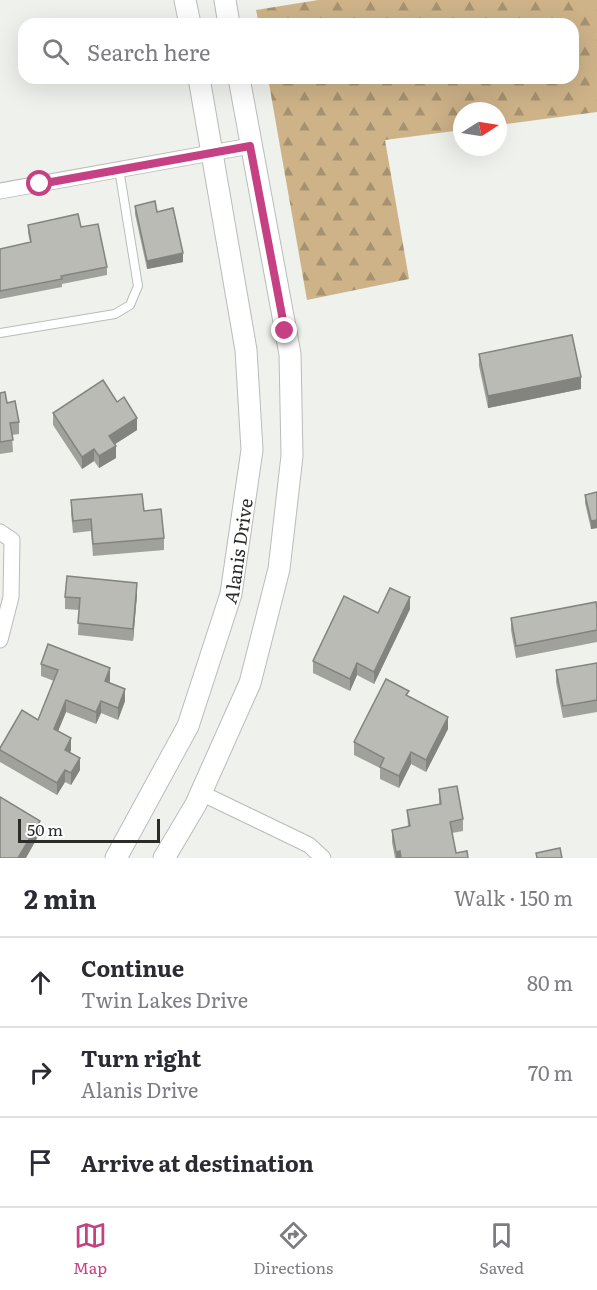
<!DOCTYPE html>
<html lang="en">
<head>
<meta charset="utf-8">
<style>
  :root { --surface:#fff; --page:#f7f7f7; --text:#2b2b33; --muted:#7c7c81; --line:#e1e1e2; --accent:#c64183 }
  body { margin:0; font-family:Literata,serif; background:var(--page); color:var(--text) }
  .compass { position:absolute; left:453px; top:102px; width:54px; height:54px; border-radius:50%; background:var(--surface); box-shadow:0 6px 24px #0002; rotate:78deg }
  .scale { position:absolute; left:18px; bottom:15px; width:142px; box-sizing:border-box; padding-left:6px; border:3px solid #2b2c2a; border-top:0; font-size:16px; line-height:21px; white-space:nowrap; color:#2b2c2a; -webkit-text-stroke:4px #fff; paint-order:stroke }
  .stop { position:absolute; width:18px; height:18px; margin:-14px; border:4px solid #c64183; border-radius:50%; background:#fff }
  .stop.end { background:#c64183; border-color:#fff; box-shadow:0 2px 6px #0008 }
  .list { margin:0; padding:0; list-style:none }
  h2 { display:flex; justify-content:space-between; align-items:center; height:78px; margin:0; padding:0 24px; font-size:26px }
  h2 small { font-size:20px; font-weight:400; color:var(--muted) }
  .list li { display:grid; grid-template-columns:39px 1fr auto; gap:18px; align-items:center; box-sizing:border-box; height:90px; padding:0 24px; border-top:2px solid var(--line) }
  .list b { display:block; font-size:22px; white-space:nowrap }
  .list p { margin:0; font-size:20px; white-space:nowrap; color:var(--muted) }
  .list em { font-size:20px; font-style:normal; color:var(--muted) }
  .icon { flex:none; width:33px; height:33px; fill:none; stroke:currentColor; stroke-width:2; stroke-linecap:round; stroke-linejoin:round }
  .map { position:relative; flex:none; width:597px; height:858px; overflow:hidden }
  .search { position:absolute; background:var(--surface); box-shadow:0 6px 24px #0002; left:18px; right:18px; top:18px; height:66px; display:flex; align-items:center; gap:15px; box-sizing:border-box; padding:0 21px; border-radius:18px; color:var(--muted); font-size:22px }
  .sheet { height:348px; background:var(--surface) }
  nav { display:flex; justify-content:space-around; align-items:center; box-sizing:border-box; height:84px; border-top:2px solid var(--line); background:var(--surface); font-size:16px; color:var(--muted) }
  nav a { display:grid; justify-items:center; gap:3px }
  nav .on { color:var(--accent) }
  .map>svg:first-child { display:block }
</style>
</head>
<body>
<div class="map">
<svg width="597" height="858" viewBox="0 0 597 858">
  <defs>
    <pattern id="forest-firs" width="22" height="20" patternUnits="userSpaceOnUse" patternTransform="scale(1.5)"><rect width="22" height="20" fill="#ceb389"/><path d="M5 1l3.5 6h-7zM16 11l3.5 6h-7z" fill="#a79270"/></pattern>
  </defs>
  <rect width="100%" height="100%" fill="#eef1ec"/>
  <polygon fill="url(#forest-firs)" points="318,0 597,0 597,112 498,125 498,111 462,111 462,130 385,140 409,279 307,300 268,78 573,78 573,24 259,24 256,10"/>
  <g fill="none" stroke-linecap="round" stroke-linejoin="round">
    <defs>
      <polyline id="lane" points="0,333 115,314 130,305 138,286 119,169"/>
      <g id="street">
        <polyline points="0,191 250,146"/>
        <polyline points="0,532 12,540 11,597 0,640"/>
        <polyline points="201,793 309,845 323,858"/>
      </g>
      <g id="secondary">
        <polyline points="185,0 190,24"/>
        <polyline points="225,0 229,24"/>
        <path id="s1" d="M116,858L188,726L231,594L252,450L246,350L199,78"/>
        <polyline points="164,858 196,804 250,683 279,569 292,456 290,354 239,78"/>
      </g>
    </defs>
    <use href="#lane" stroke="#b9bcb8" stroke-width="10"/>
    <use href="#street" stroke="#b9bcb8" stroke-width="17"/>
    <use href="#secondary" stroke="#b9bcb8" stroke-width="23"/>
    <use href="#lane" stroke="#fff" stroke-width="8"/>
    <use href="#street" stroke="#fff" stroke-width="15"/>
    <use href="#secondary" stroke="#fff" stroke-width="21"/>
  </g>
  <g fill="#a1a19c">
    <polygon points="135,206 157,212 183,262 147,269 135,214"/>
    <polygon points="28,225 81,227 107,267 107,275 62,284 62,287 0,299 0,249 30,242 28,233"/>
    <polygon points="479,354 581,389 488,408 479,366"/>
    <polygon points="0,393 19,422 19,434 12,435 13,452 0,454"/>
    <polygon points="117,402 137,430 115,444 116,458 99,468 94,461 82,469 53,425 53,413"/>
    <polygon points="597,492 597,528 591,529 585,503 585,495"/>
    <polygon points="71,500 144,511 164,538 164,550 93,556 91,531 73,533 71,513"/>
    <polygon points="137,595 133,641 78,635 79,610 65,609 65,597"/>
    <polygon points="410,609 374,684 357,675 350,691 313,673 313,661 378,613"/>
    <polygon points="597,609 597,642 516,658 511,630 511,618"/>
    <polygon points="597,663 597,712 563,718 556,682 556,670"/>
    <polygon points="41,664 110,680 109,683 125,701 118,720 101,713 96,724 66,712 58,731 71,750 70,753 80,770 71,785 65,782 57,795 0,762 0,748 38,720 54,681 41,676"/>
    <polygon points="409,697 448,729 426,772 411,764 399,788 380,779 380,768 354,755 354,742"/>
    <polygon points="439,789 463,819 463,831 452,833 456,853 468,858 395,858 392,842 392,830 408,827 407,810 439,804"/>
  </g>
  <g fill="#83837f">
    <polygon points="183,253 183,262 147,269 147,261"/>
    <polygon points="581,377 581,389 488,408 488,396"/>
    <polygon points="137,418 137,430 109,448 109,436"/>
    <polygon points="116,446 116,458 99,468 99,456"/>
    <polygon points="94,449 94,461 82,469 82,457"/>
    <polygon points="597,520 597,528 591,529 591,521"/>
    <polygon points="137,583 137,595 133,641 133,629"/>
    <polygon points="410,597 410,609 374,684 374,672"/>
    <polygon points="357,663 357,675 350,691 350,679"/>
    <polygon points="110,668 110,680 105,693 105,681"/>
    <polygon points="125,689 125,701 118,720 118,708"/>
    <polygon points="66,700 66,712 54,741 54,729"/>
    <polygon points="101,701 101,713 96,724 96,712"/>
    <polygon points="448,717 448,729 426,772 426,760"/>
    <polygon points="71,738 71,750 65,762 65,750"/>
    <polygon points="411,752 411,764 399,788 399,776"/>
    <polygon points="80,758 80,770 71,785 71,773"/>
    <polygon points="65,770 65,782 57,795 57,783"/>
    <polygon points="40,821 40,833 26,858 18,858"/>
    <polygon points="400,851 400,858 396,858 396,852"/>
  </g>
  <g fill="#bbbbb5" stroke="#83837f" stroke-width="1.5">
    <polygon points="155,201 157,212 173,208 183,253 147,261 135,206"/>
    <polygon points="78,214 81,227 98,224 107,267 61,276 62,279 0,291 0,249 31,242 28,225"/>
    <polygon points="572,335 581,377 488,396 479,354"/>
    <polygon points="103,380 117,402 124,397 137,418 109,436 116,446 99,456 94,449 82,457 53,413"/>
    <polygon points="5,392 7,403 15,401 19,422 10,423 13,440 0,442 0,393"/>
    <polygon points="597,492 597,520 591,521 585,495"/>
    <polygon points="142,494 144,511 161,509 164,538 93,544 91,519 73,521 71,500"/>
    <polygon points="67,576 137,583 133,629 78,623 80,598 65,597"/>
    <polygon points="390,588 410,597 374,672 357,663 350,679 313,661 344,596 378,613"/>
    <polygon points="596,602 597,609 597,630 516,646 511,618"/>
    <polygon points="48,644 110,668 105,681 125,689 118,708 101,701 96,712 66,700 54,729 71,738 65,750 80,758 71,773 65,770 57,783 0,750 0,748 22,710 38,720 58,670 41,664"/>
    <polygon points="597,663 597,700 563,706 556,670"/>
    <polygon points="386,679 409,691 406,695 448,717 426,760 411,752 399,776 380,767 384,758 354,742"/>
    <polygon points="457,786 463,819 450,822 456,853 467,851 468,858 401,858 400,851 396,852 392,830 410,826 407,810 441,804 439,789"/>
    <polygon points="0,797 40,821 18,858 0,858"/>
    <polygon points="560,848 562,858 537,858 536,853"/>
  </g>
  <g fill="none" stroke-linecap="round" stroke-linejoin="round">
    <polyline stroke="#c64183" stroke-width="8" points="40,184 250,146 285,331"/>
  </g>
  <g text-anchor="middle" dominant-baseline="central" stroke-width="4.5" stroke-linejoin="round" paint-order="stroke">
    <g font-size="18" fill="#2b2c2a" stroke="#fff">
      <text stroke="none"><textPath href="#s1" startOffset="333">Alanis Drive</textPath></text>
    </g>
  </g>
</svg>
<svg class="compass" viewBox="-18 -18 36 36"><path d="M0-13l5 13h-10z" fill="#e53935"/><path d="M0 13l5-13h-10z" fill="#7c7c81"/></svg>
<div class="scale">50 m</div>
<div class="stop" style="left:40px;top:184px"></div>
<div class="stop end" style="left:285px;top:331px"></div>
<div class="search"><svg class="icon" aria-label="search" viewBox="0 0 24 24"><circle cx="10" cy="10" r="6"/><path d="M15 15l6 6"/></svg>Search here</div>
</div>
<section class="sheet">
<h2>2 min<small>Walk · 150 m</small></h2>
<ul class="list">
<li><svg class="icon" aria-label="ahead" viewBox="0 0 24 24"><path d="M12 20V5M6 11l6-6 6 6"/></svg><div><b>Continue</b><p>Twin Lakes Drive</p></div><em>80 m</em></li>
<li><svg class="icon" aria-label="right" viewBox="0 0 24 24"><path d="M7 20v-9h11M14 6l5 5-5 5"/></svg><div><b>Turn right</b><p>Alanis Drive</p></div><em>70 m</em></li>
<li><svg class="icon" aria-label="arrive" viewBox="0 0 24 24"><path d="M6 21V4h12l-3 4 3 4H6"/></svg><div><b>Arrive at destination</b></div></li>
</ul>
</section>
<nav>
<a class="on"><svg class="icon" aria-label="map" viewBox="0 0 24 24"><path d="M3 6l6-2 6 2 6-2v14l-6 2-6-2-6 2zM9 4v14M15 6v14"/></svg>Map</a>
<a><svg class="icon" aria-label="directions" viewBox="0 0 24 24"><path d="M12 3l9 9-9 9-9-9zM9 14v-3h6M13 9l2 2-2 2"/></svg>Directions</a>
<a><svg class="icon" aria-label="saved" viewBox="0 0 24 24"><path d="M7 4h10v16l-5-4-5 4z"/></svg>Saved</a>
</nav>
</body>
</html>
